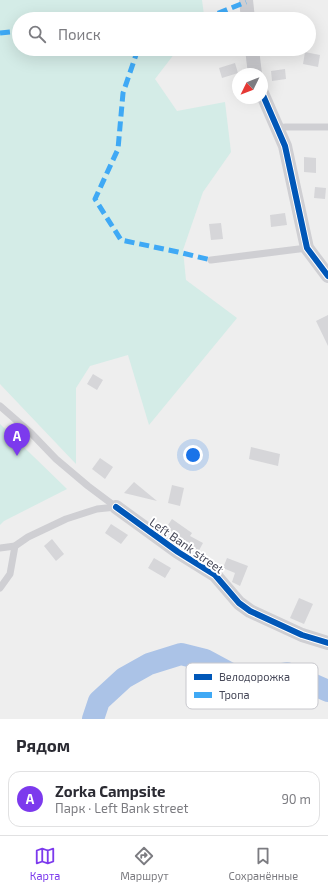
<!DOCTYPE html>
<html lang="ru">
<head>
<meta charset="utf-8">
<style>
  :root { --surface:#fff; --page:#f7f7f7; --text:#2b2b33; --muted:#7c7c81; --line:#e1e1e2; --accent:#7c3aed }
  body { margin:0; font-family:"Exo 2",sans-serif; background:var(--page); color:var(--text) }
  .compass { position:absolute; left:232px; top:68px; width:36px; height:36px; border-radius:50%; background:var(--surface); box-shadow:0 4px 16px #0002; rotate:227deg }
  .you { position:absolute; left:193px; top:455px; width:14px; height:14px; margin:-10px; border:3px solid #fff; border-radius:50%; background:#1a73e8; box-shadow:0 0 0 6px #1a73e833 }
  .badge { display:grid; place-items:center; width:26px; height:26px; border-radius:50%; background:var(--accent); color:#fff; font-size:13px; font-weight:700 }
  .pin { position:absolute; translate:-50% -33px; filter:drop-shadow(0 1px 2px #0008) }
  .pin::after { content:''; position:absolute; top:21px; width:14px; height:12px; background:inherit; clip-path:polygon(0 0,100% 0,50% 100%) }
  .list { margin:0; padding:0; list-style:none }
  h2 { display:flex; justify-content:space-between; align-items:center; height:52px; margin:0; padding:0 16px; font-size:17px }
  h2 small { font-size:13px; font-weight:400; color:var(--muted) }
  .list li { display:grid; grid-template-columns:26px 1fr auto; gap:12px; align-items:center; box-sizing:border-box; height:56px; margin:0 8px 8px; padding:0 8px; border:1px solid var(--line); border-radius:12px }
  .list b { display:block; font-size:15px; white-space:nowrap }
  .list p { margin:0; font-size:13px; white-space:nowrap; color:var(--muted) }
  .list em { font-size:13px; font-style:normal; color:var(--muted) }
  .icon { flex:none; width:22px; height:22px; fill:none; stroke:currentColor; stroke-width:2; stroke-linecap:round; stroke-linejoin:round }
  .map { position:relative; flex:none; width:328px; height:719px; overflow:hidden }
  .search { position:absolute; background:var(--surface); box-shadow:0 4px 16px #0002; left:12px; right:12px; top:12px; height:44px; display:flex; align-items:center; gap:10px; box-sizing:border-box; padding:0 14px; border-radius:22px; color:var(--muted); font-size:15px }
  .sheet { height:116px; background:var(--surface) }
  nav { display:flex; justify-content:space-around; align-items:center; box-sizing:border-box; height:56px; border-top:1px solid var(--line); background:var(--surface); font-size:11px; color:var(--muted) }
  nav a { display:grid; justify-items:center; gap:2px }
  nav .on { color:var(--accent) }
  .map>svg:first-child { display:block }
</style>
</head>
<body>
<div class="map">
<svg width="328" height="719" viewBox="0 0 328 719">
  <rect width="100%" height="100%" fill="#eee"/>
  <g fill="#d4ece7">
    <polygon points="0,0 202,0 204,15 200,19 19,19 19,49 178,49 155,79 177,111 225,102 231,152 203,192 183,250 186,280 237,318 149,425 128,355 90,366 76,388 76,464 0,384"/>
    <polygon points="0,424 67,489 4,521 0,525"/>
  </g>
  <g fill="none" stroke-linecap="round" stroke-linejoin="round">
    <polyline stroke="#abc3e7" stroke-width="22" points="93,719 99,701 124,678 149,664 181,654 205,660 244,681 287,673 328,691"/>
  </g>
  <g fill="#d6d6d9">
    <polygon points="305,52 320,55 318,67 303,64"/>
    <polygon points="235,63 238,73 222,78 219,68"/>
    <polygon points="285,69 286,79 272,81 271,71"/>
    <polygon points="304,157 316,158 316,173 304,172"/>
    <polygon points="315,187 326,188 325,199 314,198"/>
    <polygon points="285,213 287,225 271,227 270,215"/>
    <polygon points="221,223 223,239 211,240 209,224"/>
    <polygon points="328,315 328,346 316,321"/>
    <polygon points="93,374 103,380 97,390 87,384"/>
    <polygon points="251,447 280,454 278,466 249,459"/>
    <polygon points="100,458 113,467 105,479 92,469"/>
    <polygon points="134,482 157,501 124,493"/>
    <polygon points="172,485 184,488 180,506 168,503"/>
    <polygon points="172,519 192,533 190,536 203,543 197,554 164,531"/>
    <polygon points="111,524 128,535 121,544 105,533"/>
    <polygon points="52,539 64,554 56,561 44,546"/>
    <polygon points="154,558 171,568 165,578 148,568"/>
    <polygon points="227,558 248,566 240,586 232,582 235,573 223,568"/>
    <polygon points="299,598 313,604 304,624 290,618"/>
  </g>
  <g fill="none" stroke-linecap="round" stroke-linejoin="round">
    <g stroke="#cfcfd3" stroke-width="7">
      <polyline points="277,128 286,127 328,127"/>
      <polyline points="211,260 307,248"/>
      <polyline points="0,406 31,433 56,459 88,486 116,507"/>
      <polyline points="0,548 15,546 28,537 66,519 97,509 116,507"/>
      <polyline points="0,588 10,574 15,546"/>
    </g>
    <g stroke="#cfcfd3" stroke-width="14">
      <polyline points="246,0 248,19"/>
      <polyline points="252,49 255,74"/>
      <polyline points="262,93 285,146 307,248 328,276"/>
      <polyline points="116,507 178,552 215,575 239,603 250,611 302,635 328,643"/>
    </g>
    <g stroke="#3fa9f5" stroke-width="5" stroke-dasharray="10 5" stroke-linecap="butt">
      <polyline points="204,19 246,2"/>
      <polyline points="0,33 19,31"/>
      <polyline points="138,49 123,93 118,149 95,199 121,240 178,252 211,260"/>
    </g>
    <defs>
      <g id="cycleway">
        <polyline points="262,93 285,146 307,248 328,276"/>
        <polyline points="116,507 178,552 215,575 239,603 250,611 302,635 328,643"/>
      </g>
    </defs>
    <use href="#cycleway" stroke="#fff" stroke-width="8"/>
    <use href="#cycleway" stroke="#0057b8" stroke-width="6"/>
  </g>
  <g text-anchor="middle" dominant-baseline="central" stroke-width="4" stroke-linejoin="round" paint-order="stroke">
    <g font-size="12" fill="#474959" stroke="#fff">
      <text transform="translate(187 545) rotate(35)">Left Bank street</text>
    </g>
  </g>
  <rect x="186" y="663" width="132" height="46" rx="6" fill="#fff" stroke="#c8c8cd" stroke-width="1"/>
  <rect x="194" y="674" width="18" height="6" fill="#0057b8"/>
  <rect x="194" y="692" width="18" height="6" fill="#3fa9f5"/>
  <g font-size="11" fill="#474959">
    <text x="219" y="681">Велодорожка</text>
    <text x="219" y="699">Тропа</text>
  </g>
</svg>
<svg class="compass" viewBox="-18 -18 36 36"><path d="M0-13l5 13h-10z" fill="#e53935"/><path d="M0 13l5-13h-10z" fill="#7c7c81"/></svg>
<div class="you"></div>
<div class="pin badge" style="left:17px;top:456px">A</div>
<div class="search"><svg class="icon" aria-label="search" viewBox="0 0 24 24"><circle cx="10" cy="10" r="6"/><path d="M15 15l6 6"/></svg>Поиск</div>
</div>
<section class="sheet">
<h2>Рядом<small></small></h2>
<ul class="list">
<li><span class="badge">A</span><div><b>Zorka Campsite</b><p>Парк · Left Bank street</p></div><em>90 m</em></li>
</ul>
</section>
<nav>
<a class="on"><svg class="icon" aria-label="map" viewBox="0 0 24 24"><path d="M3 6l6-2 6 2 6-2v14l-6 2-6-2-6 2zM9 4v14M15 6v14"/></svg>Карта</a>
<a><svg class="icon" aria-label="directions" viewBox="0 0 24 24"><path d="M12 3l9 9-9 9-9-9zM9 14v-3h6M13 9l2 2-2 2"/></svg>Маршрут</a>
<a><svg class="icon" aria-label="saved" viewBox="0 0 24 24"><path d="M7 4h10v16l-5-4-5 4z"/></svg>Сохранённые</a>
</nav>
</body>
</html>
